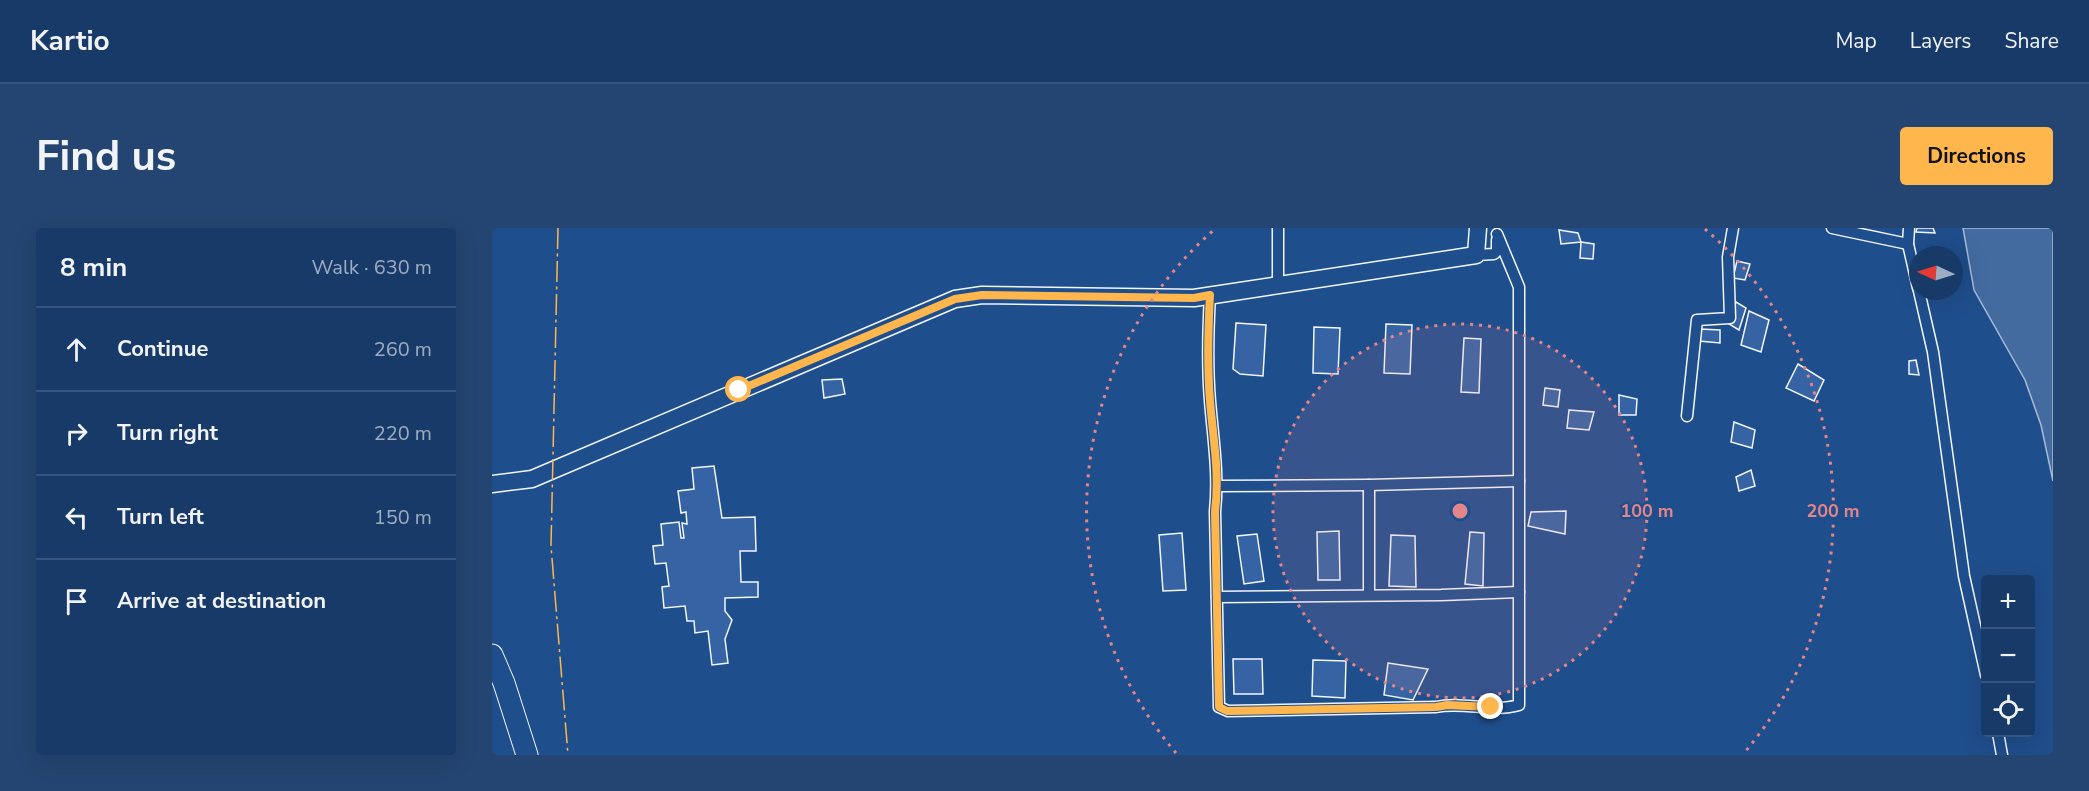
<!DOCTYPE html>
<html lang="en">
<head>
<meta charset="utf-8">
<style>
  :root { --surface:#173a69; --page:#244571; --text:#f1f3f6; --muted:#9eadc0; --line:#36547d; --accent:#ffb74d }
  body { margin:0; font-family:"Nunito Sans",sans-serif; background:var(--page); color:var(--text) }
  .controls { position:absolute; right:18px; bottom:18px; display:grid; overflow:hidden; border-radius:6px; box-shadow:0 6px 24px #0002 }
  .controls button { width:54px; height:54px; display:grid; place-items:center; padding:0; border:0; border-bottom:2px solid var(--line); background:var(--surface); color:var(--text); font:30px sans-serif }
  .compass { position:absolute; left:1417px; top:18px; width:54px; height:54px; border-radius:50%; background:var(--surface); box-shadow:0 6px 24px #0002; rotate:274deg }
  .stop { position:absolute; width:18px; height:18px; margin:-14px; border:4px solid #ffb74d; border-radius:50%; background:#fff }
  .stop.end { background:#ffb74d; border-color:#fff; box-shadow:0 2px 6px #0008 }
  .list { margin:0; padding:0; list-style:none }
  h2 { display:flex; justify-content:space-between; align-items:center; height:78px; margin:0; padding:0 24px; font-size:26px }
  h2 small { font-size:20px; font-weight:400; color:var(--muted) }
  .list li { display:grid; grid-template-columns:39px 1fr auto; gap:18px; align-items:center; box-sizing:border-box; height:84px; padding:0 24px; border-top:2px solid var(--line) }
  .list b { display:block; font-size:22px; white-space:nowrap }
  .list em { font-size:20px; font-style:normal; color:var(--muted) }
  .icon { flex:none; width:33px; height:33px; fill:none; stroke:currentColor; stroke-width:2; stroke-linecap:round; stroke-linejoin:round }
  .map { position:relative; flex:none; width:1561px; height:527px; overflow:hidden; border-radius:6px }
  header { display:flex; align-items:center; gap:36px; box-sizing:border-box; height:84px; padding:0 30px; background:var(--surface); border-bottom:2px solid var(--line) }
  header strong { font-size:28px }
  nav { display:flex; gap:33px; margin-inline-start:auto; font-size:21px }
  .intro { display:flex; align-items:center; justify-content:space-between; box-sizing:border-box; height:144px; padding:0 36px }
  h1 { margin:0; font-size:42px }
  .button { padding:15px 27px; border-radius:6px; background:var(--accent); color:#111; font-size:21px; font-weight:700 }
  main { display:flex; gap:36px; padding:0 36px }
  aside { flex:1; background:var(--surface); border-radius:6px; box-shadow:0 6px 24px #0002 }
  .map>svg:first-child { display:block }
</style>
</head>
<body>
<header>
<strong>Kartio</strong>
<nav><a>Map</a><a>Layers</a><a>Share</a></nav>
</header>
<div class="intro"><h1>Find us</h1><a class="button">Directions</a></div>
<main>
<aside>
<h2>8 min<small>Walk · 630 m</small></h2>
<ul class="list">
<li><svg class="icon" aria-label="ahead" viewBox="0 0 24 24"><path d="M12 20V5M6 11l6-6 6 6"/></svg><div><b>Continue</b></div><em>260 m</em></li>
<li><svg class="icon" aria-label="right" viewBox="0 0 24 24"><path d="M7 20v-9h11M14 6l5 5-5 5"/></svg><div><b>Turn right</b></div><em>220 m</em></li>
<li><svg class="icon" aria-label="left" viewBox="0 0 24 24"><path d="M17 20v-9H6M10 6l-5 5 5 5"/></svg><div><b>Turn left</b></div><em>150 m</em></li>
<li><svg class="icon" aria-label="arrive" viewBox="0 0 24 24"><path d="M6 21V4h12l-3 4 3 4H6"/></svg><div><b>Arrive at destination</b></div></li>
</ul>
</aside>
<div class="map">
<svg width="1561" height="527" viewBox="0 0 1561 527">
  <rect width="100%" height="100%" fill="#1f4e8c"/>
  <polygon fill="#446ba0" stroke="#a8bbd7" stroke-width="1.5" points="1471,0 1561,0 1561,253 1549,197 1533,152 1482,62"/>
  <g fill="#3563a3" stroke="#f2f6ff" stroke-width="1.5">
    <polygon points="1425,0 1441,0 1443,5 1424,4"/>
    <polygon points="1067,2 1086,5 1089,14 1069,16"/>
    <polygon points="1089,14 1102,16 1101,31 1088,30"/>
    <polygon points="1245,33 1258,36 1253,52 1241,50"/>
    <polygon points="1244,74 1254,80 1247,102 1237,96"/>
    <polygon points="1257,83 1277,92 1269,124 1249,117"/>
    <polygon points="744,95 774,97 771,148 748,146 741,141"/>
    <polygon points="894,96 920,97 918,146 892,145"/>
    <polygon points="822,99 848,100 846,146 821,145"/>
    <polygon points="1208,101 1228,102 1228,115 1207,113"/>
    <polygon points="972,110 989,111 987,165 969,164"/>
    <polygon points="1424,132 1427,147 1417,146 1417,133"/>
    <polygon points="1306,136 1332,152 1322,173 1294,160"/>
    <polygon points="350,151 353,166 332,170 330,152"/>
    <polygon points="1053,160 1068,162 1066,179 1051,177"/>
    <polygon points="1127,167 1145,171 1144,187 1127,187"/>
    <polygon points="1077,182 1102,184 1097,202 1075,200"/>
    <polygon points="1242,194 1263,202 1260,220 1239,214"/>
    <polygon points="222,238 230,290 263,289 264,323 248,323 249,354 266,354 266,369 233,370 233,383 240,392 233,411 236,435 220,437 216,403 203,405 202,393 195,393 193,378 172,380 170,359 177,358 174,335 163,336 161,318 171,317 169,296 187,294 189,310 192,310 190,295 195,296 194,284 189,285 186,263 202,261 200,240"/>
    <polygon points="1259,242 1263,258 1247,263 1244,249"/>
    <polygon points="1074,283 1073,306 1036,298 1039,284"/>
    <polygon points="847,303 848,352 826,352 825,304"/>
    <polygon points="978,304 992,305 991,358 973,356"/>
    <polygon points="690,305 694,362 671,363 667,307"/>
    <polygon points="765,306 772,353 752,356 745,308"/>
    <polygon points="899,307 923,308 924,359 897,358"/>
    <polygon points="741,431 770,431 771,466 742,466"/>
    <polygon points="821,432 854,433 853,470 820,468"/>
    <polygon points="896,435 936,441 921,472 892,467"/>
  </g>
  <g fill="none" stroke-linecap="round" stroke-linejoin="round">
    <defs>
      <g id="street">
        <polyline points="1340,0 1416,16"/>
        <polyline points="1417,0 1416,16 1426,60"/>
        <polyline points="984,27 1002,26 1005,23 1005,12"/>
        <polyline points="786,57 786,0"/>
        <polyline points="1427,63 1441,124 1472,348 1494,447"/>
        <path d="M718,67C716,103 715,137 718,173C721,210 727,246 723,283L727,479L736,483L944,479C971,473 1000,485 1027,477V59L1005,6"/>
        <polyline points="1195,188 1205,92 1238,90 1236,29 1241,0"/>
        <polyline points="877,257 877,367"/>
        <polyline points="726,258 877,257 1027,253"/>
        <polyline points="725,369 949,367 1027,364"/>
        <polyline points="1506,505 1510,527"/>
      </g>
      <polyline id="secondary" points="0,256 40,251 463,71 490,67 702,70 984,27 986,0"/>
      <polyline id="highway" points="0,427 12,455 35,527"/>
    </defs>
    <use href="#street" stroke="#f2f6ff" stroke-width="13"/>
    <use href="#secondary" stroke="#f2f6ff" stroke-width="19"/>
    <use href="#highway" stroke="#f2f6ff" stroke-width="23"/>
    <use href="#street" stroke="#1f4e8c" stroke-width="10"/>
    <use href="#secondary" stroke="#1f4e8c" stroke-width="16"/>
    <use href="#highway" stroke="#1f4e8c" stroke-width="21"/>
    <polyline stroke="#ffb74d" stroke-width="1.5" stroke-dasharray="21 4.5 3 4.5" stroke-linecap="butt" points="66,0 59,318 76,527"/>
  </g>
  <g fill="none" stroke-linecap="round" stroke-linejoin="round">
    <path stroke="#ffb74d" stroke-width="8" d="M247,162L463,71L490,67L702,70L718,67C716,103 715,137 718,173C721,210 728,246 723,283L727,479L735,483L944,479L955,477L999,479"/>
  </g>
  <circle cx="968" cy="283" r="187" fill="#e38589" fill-opacity=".12"/>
  <g fill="none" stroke="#e38589" stroke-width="3" stroke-dasharray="3 6">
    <circle cx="968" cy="283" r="187"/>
    <path d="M684 525A373 373 0 0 1 723 1M1213 1A373 373 0 0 1 1252 525"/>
  </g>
  <circle cx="968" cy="283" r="9" fill="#e38589" stroke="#1f4e8c" stroke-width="3"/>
  <g font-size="18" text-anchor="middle" font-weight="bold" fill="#e38589" stroke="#1f4e8c" stroke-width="4.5" stroke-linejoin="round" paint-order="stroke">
    <text x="1155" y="289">100 m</text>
    <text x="1341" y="289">200 m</text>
  </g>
</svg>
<div class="controls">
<button>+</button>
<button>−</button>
<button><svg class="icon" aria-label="locate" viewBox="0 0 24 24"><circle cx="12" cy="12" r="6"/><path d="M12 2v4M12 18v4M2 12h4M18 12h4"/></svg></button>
</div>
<svg class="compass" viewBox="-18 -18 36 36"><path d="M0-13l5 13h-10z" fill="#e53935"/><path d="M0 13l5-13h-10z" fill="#9eadc0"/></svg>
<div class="stop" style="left:247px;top:162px"></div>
<div class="stop end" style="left:999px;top:479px"></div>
</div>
</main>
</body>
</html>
